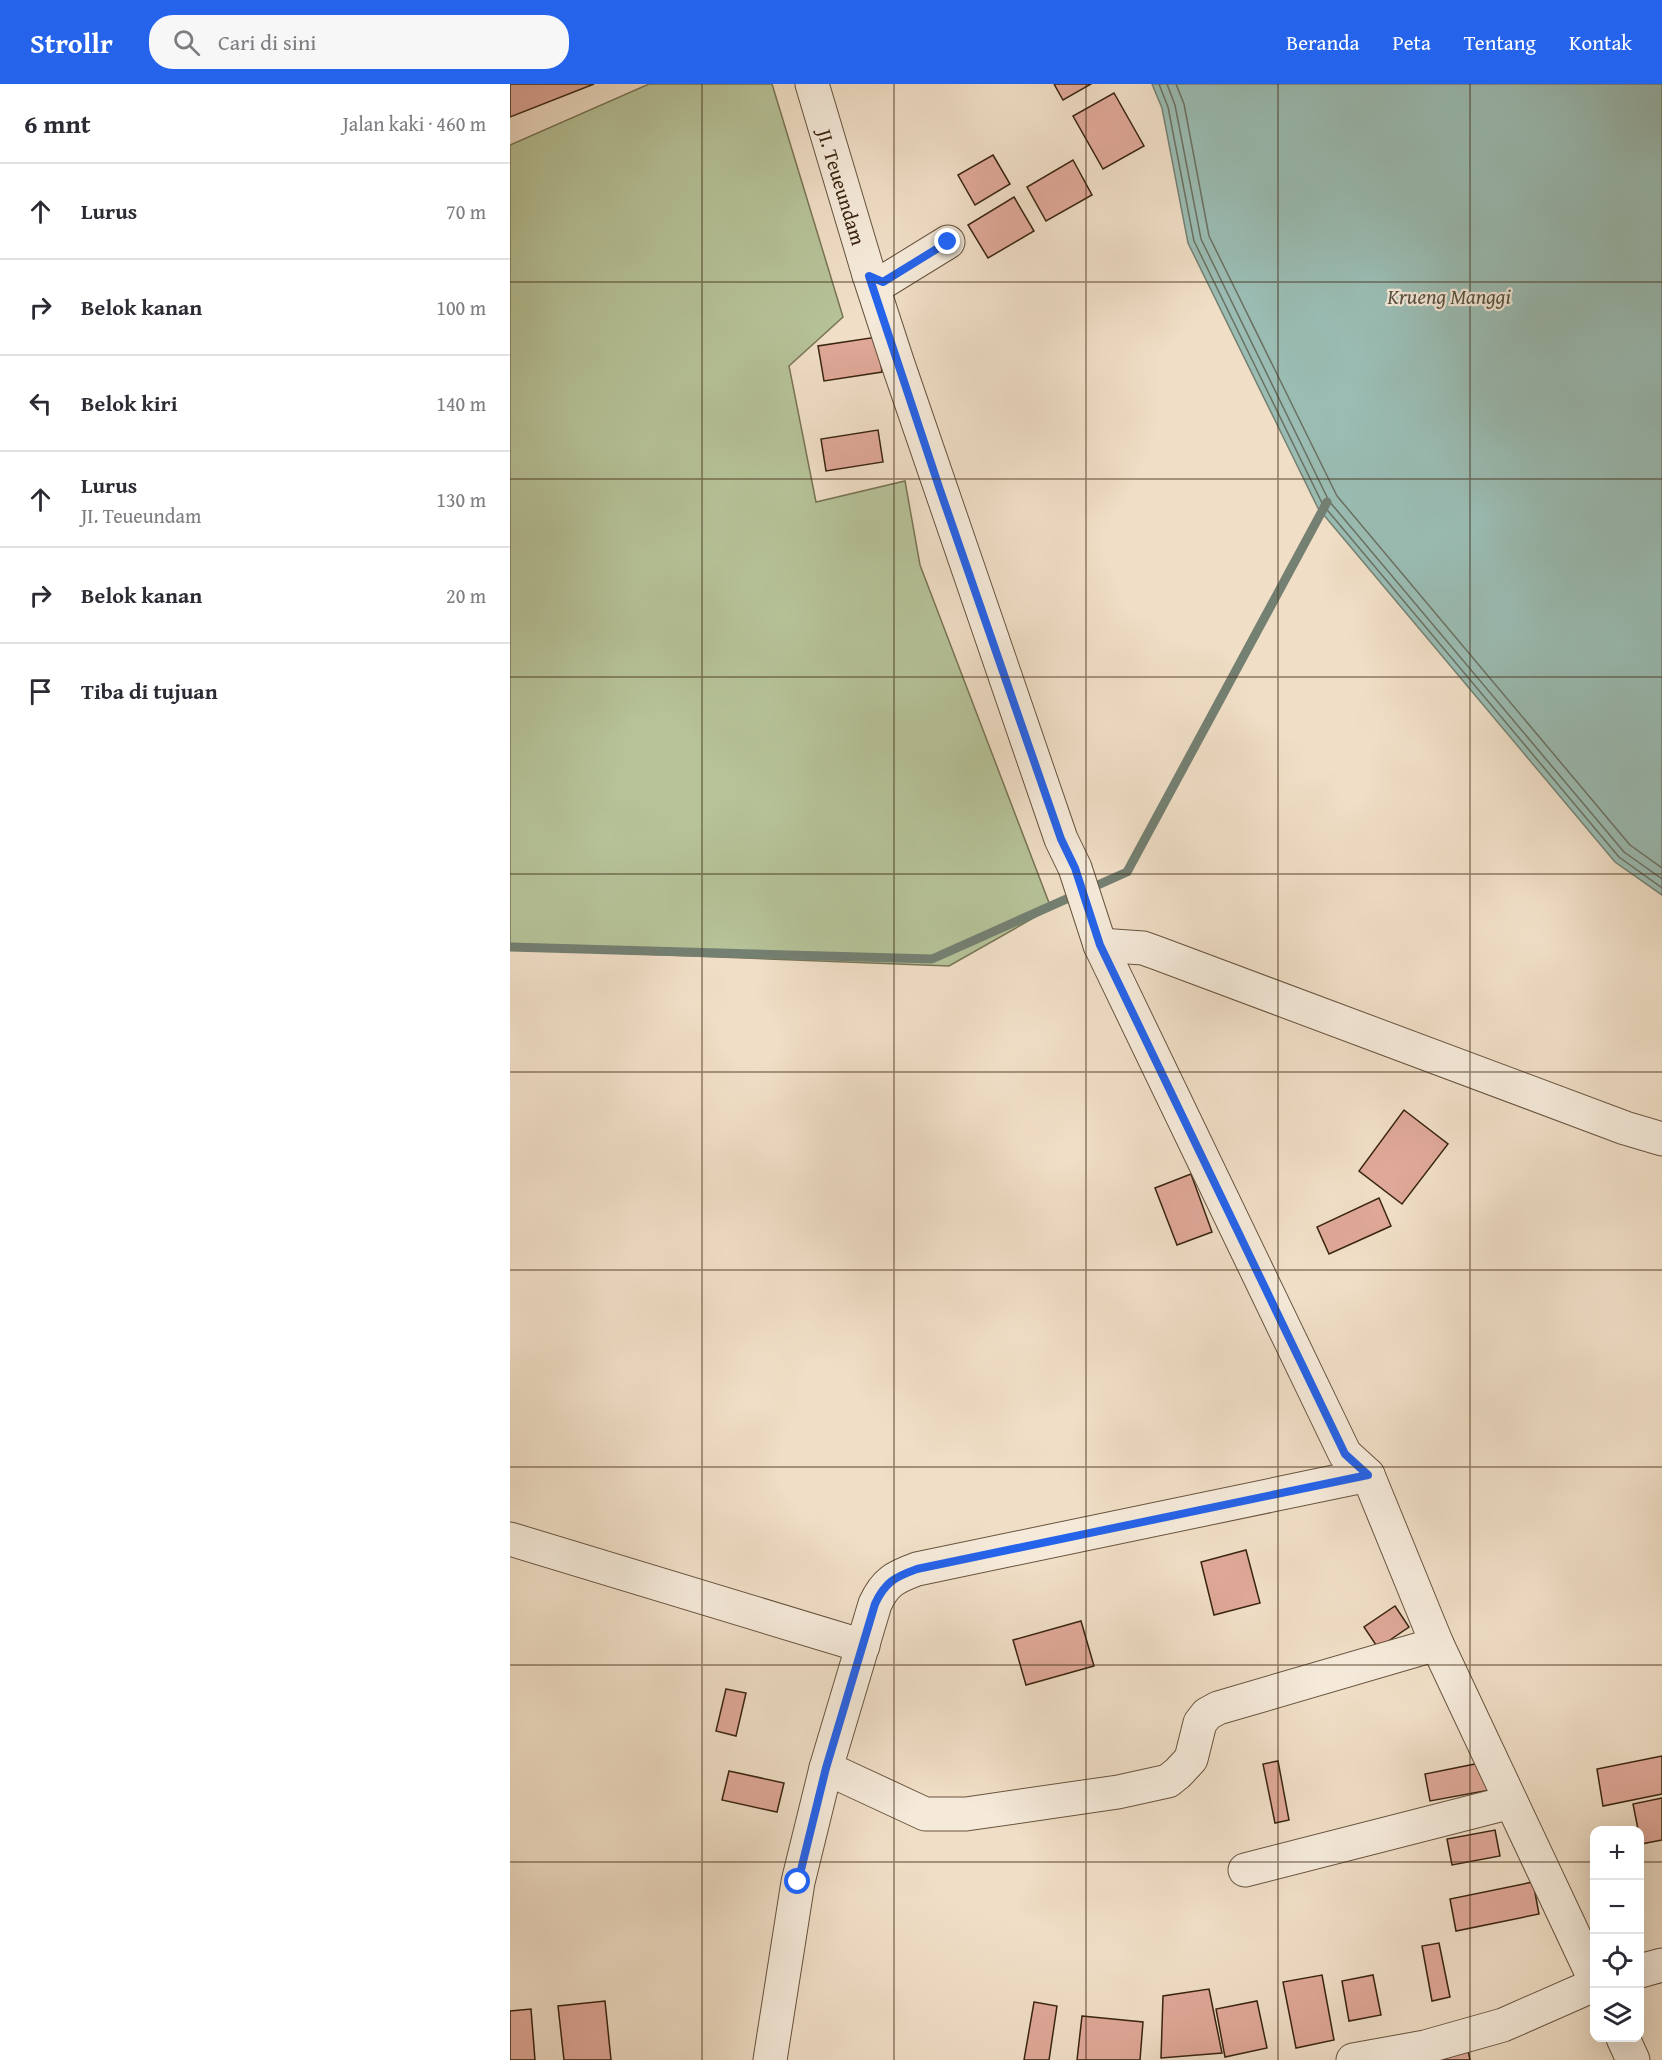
<!DOCTYPE html>
<html lang="id">
<head>
<meta charset="utf-8">
<style>
  :root { --surface:#fff; --page:#f7f7f7; --text:#2b2b33; --muted:#7c7c81; --line:#e1e1e2; --accent:#2563eb }
  body { margin:0; font-family:"Gentium Book Plus",serif; background:var(--page); color:var(--text) }
  .controls { position:absolute; right:18px; bottom:18px; display:grid; overflow:hidden; border-radius:12px; box-shadow:0 6px 24px #0002 }
  .controls button { width:54px; height:54px; display:grid; place-items:center; padding:0; border:0; border-bottom:2px solid var(--line); background:var(--surface); color:var(--text); font:30px sans-serif }
  .stop { position:absolute; width:18px; height:18px; margin:-14px; border:4px solid #2563eb; border-radius:50%; background:#fff }
  .stop.end { background:#2563eb; border-color:#fff; box-shadow:0 2px 6px #0008 }
  .list { margin:0; padding:0; list-style:none }
  h2 { display:flex; justify-content:space-between; align-items:center; height:78px; margin:0; padding:0 24px; font-size:26px }
  h2 small { font-size:20px; font-weight:400; color:var(--muted) }
  .list li { display:grid; grid-template-columns:39px 1fr auto; gap:18px; align-items:center; box-sizing:border-box; height:96px; padding:0 24px; border-top:2px solid var(--line) }
  .list b { display:block; font-size:22px; white-space:nowrap }
  .list p { margin:0; font-size:20px; white-space:nowrap; color:var(--muted) }
  .list em { font-size:20px; font-style:normal; color:var(--muted) }
  .icon { flex:none; width:33px; height:33px; fill:none; stroke:currentColor; stroke-width:2; stroke-linecap:round; stroke-linejoin:round }
  .map { position:relative; flex:none; width:1152px; height:1976px; overflow:hidden }
  header { display:flex; align-items:center; gap:36px; box-sizing:border-box; height:84px; padding:0 30px; background:var(--accent); color:#fff }
  header strong { font-size:28px }
  nav { display:flex; gap:33px; margin-inline-start:auto; font-size:21px }
  .search { width:420px; height:54px; background:var(--page); display:flex; align-items:center; gap:15px; box-sizing:border-box; padding:0 21px; border-radius:24px; color:var(--muted); font-size:22px }
  main { display:flex }
  aside { flex:1; background:var(--surface) }
  .map>svg:first-child { display:block }
</style>
</head>
<body>
<header>
<strong>Strollr</strong>
<div class="search"><svg class="icon" aria-label="search" viewBox="0 0 24 24"><circle cx="10" cy="10" r="6"/><path d="M15 15l6 6"/></svg>Cari di sini</div>
<nav><a>Beranda</a><a>Peta</a><a>Tentang</a><a>Kontak</a></nav>
</header>
<main>
<aside>
<h2>6 mnt<small>Jalan kaki · 460 m</small></h2>
<ul class="list">
<li><svg class="icon" aria-label="ahead" viewBox="0 0 24 24"><path d="M12 20V5M6 11l6-6 6 6"/></svg><div><b>Lurus</b></div><em>70 m</em></li>
<li><svg class="icon" aria-label="right" viewBox="0 0 24 24"><path d="M7 20v-9h11M14 6l5 5-5 5"/></svg><div><b>Belok kanan</b></div><em>100 m</em></li>
<li><svg class="icon" aria-label="left" viewBox="0 0 24 24"><path d="M17 20v-9H6M10 6l-5 5 5 5"/></svg><div><b>Belok kiri</b></div><em>140 m</em></li>
<li><svg class="icon" aria-label="ahead" viewBox="0 0 24 24"><path d="M12 20V5M6 11l6-6 6 6"/></svg><div><b>Lurus</b><p>JI. Teueundam</p></div><em>130 m</em></li>
<li><svg class="icon" aria-label="right" viewBox="0 0 24 24"><path d="M7 20v-9h11M14 6l5 5-5 5"/></svg><div><b>Belok kanan</b></div><em>20 m</em></li>
<li><svg class="icon" aria-label="arrive" viewBox="0 0 24 24"><path d="M6 21V4h12l-3 4 3 4H6"/></svg><div><b>Tiba di tujuan</b></div></li>
</ul>
</aside>
<div class="map">
<svg width="1152" height="1976" viewBox="0 0 1152 1976">
  <rect width="100%" height="100%" fill="#f0dec6"/>
  <filter id="stains"><feTurbulence type="fractalNoise" baseFrequency=".00333" numOctaves="4"/><feColorMatrix values="0 0 0 0 .2 0 0 0 0 .09 0 0 0 0 .02 0 0 0 .5 -.17"/></filter>
  <radialGradient id="worn" r=".72"><stop offset=".6" stop-color="#630" stop-opacity="0"/><stop offset="1" stop-color="#630" stop-opacity=".3"/></radialGradient>
  <polygon fill="#b6c298" stroke="#787454" stroke-width="1.5" points="139,0 262,0 333,233 279,282 306,418 395,397 410,481 541,824 439,882 0,865 0,61"/>
  <polygon fill="#9abcb3" stroke="#748072" stroke-width="1.5" points="642,0 1152,0 1152,811 1105,778 808,424 678,159 652,24"/>
  <g fill="none" stroke-linecap="round" stroke-linejoin="round">
    <g stroke="#6a7062" stroke-width="1.5">
      <polyline points="649,0 658,23 684,157 813,421 1109,773 1152,804"/>
      <polyline points="657,0 665,21 691,155 819,417 1114,768 1152,795"/>
      <polyline points="666,0 674,20 699,152 827,412 1120,761 1152,784"/>
    </g>
    <polyline stroke="#748072" stroke-width="9" points="0,863 422,875 617,788 817,418"/>
  </g>
  <g fill="#dfa898" stroke="#3a2511" stroke-width="1.5">
    <polygon points="0,0 84,0 0,33"/>
    <polygon points="544,0 581,0 553,16"/>
    <polygon points="604,9 634,62 593,85 563,32"/>
    <polygon points="483,71 500,100 465,121 448,91"/>
    <polygon points="563,76 582,111 536,137 517,103"/>
    <polygon points="504,113 524,147 478,174 458,141"/>
    <polygon points="367,253 372,288 314,297 308,262"/>
    <polygon points="368,346 373,378 316,387 311,355"/>
    <polygon points="894,1026 938,1060 892,1120 849,1087"/>
    <polygon points="681,1090 702,1148 667,1161 645,1104"/>
    <polygon points="869,1114 881,1142 819,1170 807,1143"/>
    <polygon points="736,1466 750,1519 704,1531 691,1478"/>
    <polygon points="885,1522 899,1543 868,1564 854,1543"/>
    <polygon points="571,1537 584,1582 516,1601 503,1556"/>
    <polygon points="216,1605 236,1609 226,1652 206,1647"/>
    <polygon points="1152,1672 1152,1710 1093,1722 1087,1685"/>
    <polygon points="768,1677 779,1736 765,1739 753,1680"/>
    <polygon points="975,1678 980,1706 920,1717 915,1690"/>
    <polygon points="219,1687 274,1699 267,1728 212,1716"/>
    <polygon points="1152,1714 1152,1756 1131,1760 1123,1720"/>
    <polygon points="985,1746 990,1772 942,1781 937,1755"/>
    <polygon points="1023,1798 1029,1830 946,1847 940,1815"/>
    <polygon points="929,1859 940,1913 922,1917 912,1862"/>
    <polygon points="812,1891 824,1956 786,1964 773,1898"/>
    <polygon points="863,1891 871,1931 839,1937 832,1897"/>
    <polygon points="699,1905 712,1969 651,1974 653,1912"/>
    <polygon points="95,1917 101,1976 54,1976 48,1922"/>
    <polygon points="747,1917 757,1964 715,1973 706,1925"/>
    <polygon points="524,1918 547,1922 539,1976 514,1976"/>
    <polygon points="21,1925 25,1976 0,1976 0,1927"/>
    <polygon points="572,1932 633,1938 630,1976 567,1976"/>
    <polygon points="958,1966 960,1976 932,1976 931,1971"/>
  </g>
  <g fill="none" stroke-linecap="round" stroke-linejoin="round">
    <defs>
      <g id="minor">
        <polyline points="302,0 359,191 387,277 551,755 565,784 590,861 835,1370 858,1391 927,1560 1084,1894"/>
        <polyline points="359,191 373,198 438,158"/>
        <polyline points="590,861 633,864 647,869 1115,1044 1152,1055"/>
        <polyline points="0,1455 353,1562"/>
        <polyline points="316,1684 415,1730 456,1730 608,1708 658,1697 668,1689 681,1675 690,1639 697,1630 708,1624 927,1560"/>
        <polyline points="735,1786 1001,1718"/>
        <polyline points="1130,1887 1152,1881"/>
        <polyline points="1113,1954 1123,1976"/>
        <path d="M260,1976L288,1798L316,1684L365,1520C375,1498 385,1493 407,1485L858,1391"/>
        <polyline points="843,1976 915,1963 993,1941 1084,1901"/>
      </g>
    </defs>
    <use href="#minor" stroke="#68533e" stroke-width="35"/>
    <use href="#minor" stroke="#f5eada" stroke-width="33"/>
  </g>
  <g fill="none" stroke-linecap="round" stroke-linejoin="round">
    <path stroke="#2563eb" stroke-width="8" d="M288,1798L316,1684L365,1520C375,1498 385,1493 407,1485L858,1391L835,1370L590,861L565,784L551,755L430,406L359,192L373,198L438,158"/>
  </g>
  <path fill="none" stroke="#3a2511" stroke-width="1.5" stroke-opacity="0.55" d="M192,0V1976M384,0V1976M576,0V1976M768,0V1976M960,0V1976M0,198H1152M0,395H1152M0,593H1152M0,790H1152M0,988H1152M0,1186H1152M0,1383H1152M0,1581H1152M0,1778H1084M1130,1778H1152"/>
  <g text-anchor="middle" dominant-baseline="central" stroke-width="4.5" stroke-linejoin="round" paint-order="stroke">
    <g font-size="20" fill="#3a2511" stroke="#f5eada">
      <text transform="translate(332 103) rotate(73)">JI. Teueundam</text>
    </g>
    <g font-size="21" font-style="italic" fill="#575242" stroke="#f5eada">
      <text x="939" y="212">Krueng Manggi</text>
    </g>
  </g>
  <rect width="100%" height="100%" filter="url(#stains)"/>
  <rect width="100%" height="100%" fill="url(#worn)"/>
</svg>
<div class="controls">
<button>+</button>
<button>−</button>
<button><svg class="icon" aria-label="locate" viewBox="0 0 24 24"><circle cx="12" cy="12" r="6"/><path d="M12 2v4M12 18v4M2 12h4M18 12h4"/></svg></button>
<button><svg class="icon" aria-label="layers" viewBox="0 0 24 24"><path d="M12 4l9 5-9 5-9-5zM3 14l9 5 9-5"/></svg></button>
</div>
<div class="stop" style="left:288px;top:1798px"></div>
<div class="stop end" style="left:438px;top:158px"></div>
</div>
</main>
</body>
</html>
